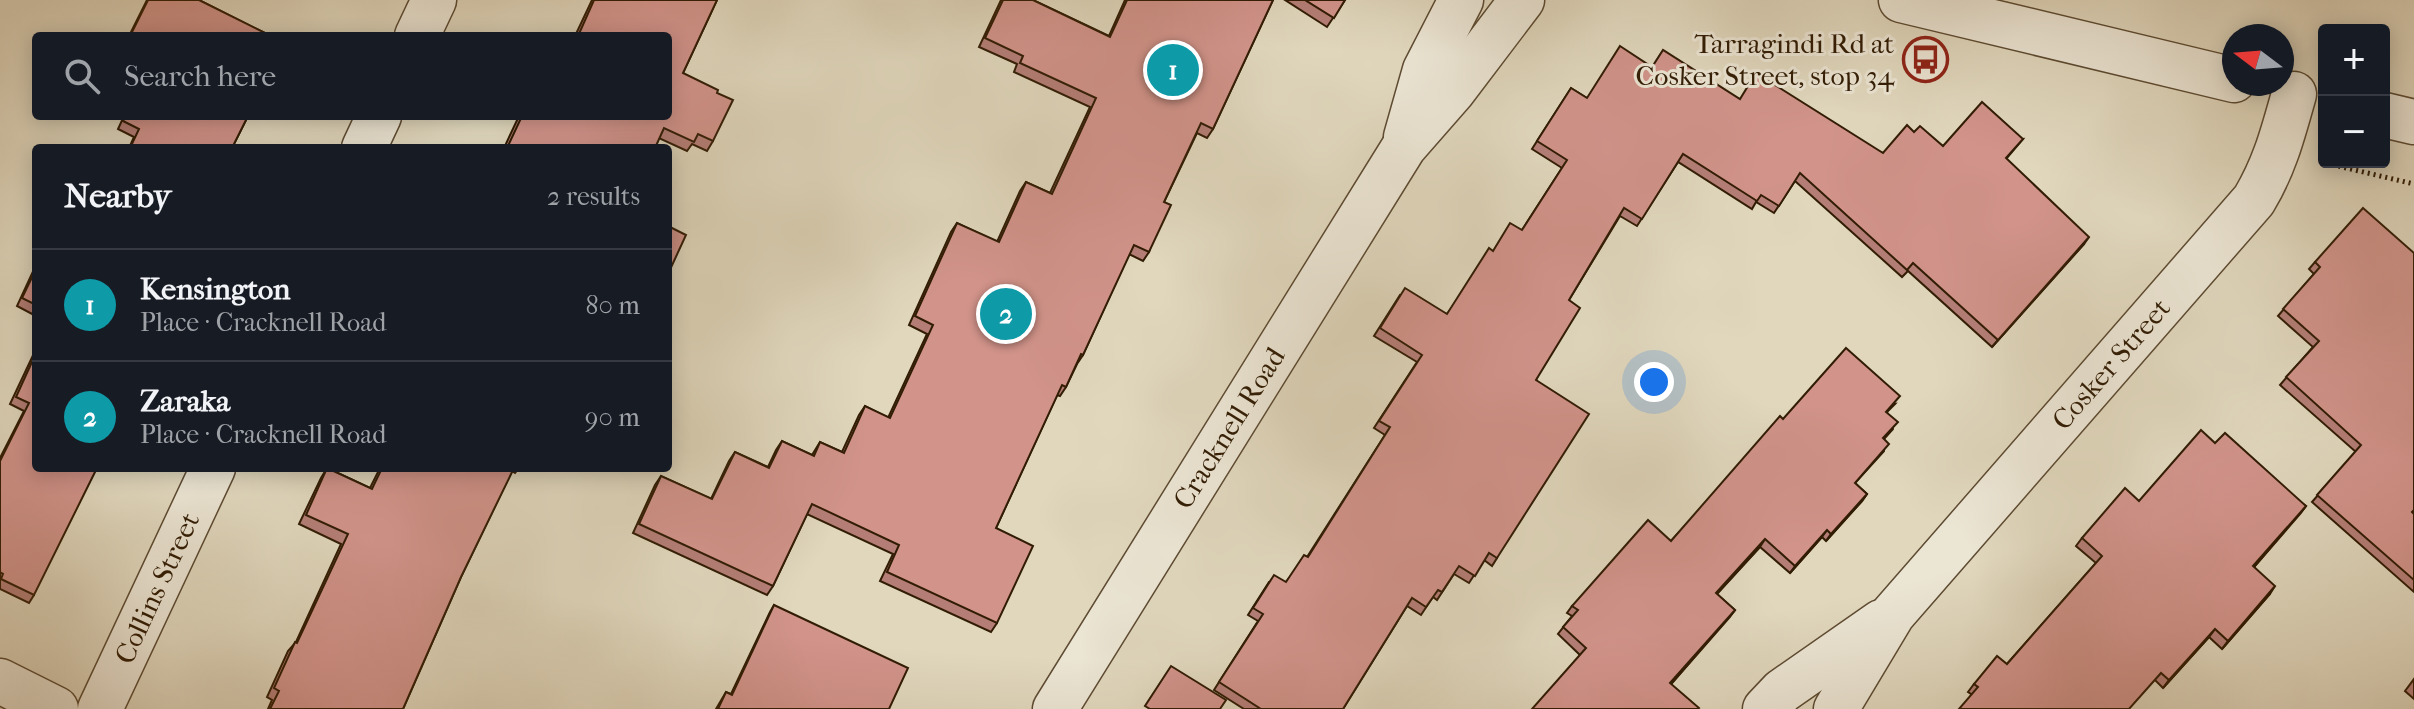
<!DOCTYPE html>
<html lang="en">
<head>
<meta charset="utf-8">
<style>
  :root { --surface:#171b24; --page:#242831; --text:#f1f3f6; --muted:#9ea1a6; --line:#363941; --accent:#db2777 }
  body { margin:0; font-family:"IM FELL French Canon",serif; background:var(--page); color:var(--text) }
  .controls { position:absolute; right:24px; top:24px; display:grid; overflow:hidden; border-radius:8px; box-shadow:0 4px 20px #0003 }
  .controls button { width:72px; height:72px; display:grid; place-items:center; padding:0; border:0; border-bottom:2px solid var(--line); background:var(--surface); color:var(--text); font:40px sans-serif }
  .compass { position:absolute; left:2222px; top:24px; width:72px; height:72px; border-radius:50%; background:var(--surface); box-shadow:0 4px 20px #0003; rotate:286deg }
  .you { position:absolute; left:1654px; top:382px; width:28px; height:28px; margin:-20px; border:6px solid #fff; border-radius:50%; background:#1a73e8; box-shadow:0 0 0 12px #1a73e833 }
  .badge { display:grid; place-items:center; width:52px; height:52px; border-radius:50%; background:var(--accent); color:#fff; font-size:26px; font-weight:700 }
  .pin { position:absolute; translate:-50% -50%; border:4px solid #fff; box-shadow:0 2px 8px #0006 }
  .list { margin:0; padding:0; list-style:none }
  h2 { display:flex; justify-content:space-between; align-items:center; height:104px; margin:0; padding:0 32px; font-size:34px }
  h2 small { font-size:26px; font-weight:400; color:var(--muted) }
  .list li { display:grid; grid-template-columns:52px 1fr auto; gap:24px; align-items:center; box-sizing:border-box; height:112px; padding:0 32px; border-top:2px solid var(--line) }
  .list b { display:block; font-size:30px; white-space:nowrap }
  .list p { margin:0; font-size:26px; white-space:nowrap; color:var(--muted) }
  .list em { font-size:26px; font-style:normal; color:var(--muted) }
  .icon { flex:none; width:44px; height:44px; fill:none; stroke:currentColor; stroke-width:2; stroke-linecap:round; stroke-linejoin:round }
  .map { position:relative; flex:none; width:2414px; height:709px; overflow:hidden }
  .search { position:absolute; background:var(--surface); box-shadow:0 4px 20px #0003; left:32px; top:32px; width:640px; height:88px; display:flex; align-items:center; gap:20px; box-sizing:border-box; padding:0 28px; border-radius:8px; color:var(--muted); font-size:30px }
  .panel { position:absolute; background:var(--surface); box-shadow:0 4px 20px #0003; left:32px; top:144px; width:640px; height:328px; border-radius:8px }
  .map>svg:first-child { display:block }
</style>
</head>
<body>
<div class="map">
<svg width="2414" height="709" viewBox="0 0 2414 709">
  <rect width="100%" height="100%" fill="#e0d7bd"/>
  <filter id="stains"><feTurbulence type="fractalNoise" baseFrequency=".0025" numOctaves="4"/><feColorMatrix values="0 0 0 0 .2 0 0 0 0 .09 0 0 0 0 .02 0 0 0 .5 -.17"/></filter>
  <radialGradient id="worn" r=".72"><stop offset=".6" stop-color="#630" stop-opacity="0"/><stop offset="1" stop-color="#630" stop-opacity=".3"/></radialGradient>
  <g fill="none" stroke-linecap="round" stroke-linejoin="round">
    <defs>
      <g id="minor">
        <polyline points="1901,0 2234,80"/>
        <polyline points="417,36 434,0"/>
        <polyline points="2384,115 2414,122"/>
        <polyline points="364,148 379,116"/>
        <polyline points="0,681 56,709"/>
        <polyline points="100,709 213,468"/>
        <polyline points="1765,709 1782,691 1881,622"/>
        <path d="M1836,709L1893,614L2254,200C2275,165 2283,133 2294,94"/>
      </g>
      <g id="tertiary">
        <polyline points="1406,137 1425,70 1461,0"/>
        <polyline points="1055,709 1404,147 1453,91 1522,0"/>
      </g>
    </defs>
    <use href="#minor" stroke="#5d4b32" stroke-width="47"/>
    <use href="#tertiary" stroke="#5d4b32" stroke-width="47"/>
    <polyline stroke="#311c04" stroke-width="5" stroke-dasharray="2 4" stroke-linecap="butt" points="2321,162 2414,184"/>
    <use href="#minor" stroke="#ebe5d4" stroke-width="44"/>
    <use href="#tertiary" stroke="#ebe5d4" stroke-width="44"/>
  </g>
  <g fill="#b47e77" stroke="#311c04" stroke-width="2">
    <polygon points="147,0 199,0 271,36 129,36"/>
    <polygon points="592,0 717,0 683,73 713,141 707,151 692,144 687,151 659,138 655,148 504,148 519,116 668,116 668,36 575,36"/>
    <polygon points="1001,0 1033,0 1109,36 1125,0 1273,0 1213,129 1207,138 1197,133 1164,202 1149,252 1143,261 1129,254 1083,355 1077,364 1066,387 1060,396 1057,395 996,528 997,623 991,632 880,581 893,554 807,514 773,586 767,595 633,533 655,485 661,476 711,499 729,461 735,452 768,467 776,450 782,441 812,455 820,442 842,452 859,415 865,406 888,418 927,334 909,325 951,232 957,223 997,242 1020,191 1026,182 1050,193 1090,107 1014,72 1017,64 979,47"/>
    <polygon points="1285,0 1345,0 1327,27"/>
    <polygon points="1652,66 1883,153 1914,132 1943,146 2023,139 2006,159 2084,244 1992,347 1908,271 1902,277 1795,181 1774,213 1756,202 1752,209 1678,162 1637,226 1620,216 1569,300 1536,380 1497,558 1492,566 1484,560 1469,583 1454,574 1437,600 1433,597 1421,615 1407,606 1343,709 1244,709 1214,690 1258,621 1248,615 1269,582 1286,582 1307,557 1385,435 1374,428 1417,362 1374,336 1400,295 1447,314 1493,251 1522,230 1562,168 1532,149 1571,88 1587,98"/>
    <polygon points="124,116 248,116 232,148 129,148 134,137 118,129"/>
    <polygon points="2414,253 2414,511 2413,513 2414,514 2414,592 2312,502 2356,452 2280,385 2313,347 2278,316 2314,274 2309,269 2315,262"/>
    <polygon points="36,265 36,316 17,306"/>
    <polygon points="36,349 34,595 29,603 0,589 0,458 24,411 10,404"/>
    <polygon points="1895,404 1887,412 1893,429 1884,439 1884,451 1855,483 1867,494 1862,501 1826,541 1822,537 1790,573 1760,547 1717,594 1735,610 1671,684 1580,655 1558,634 1572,616 1567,613 1572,606 1671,541 1783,419"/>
    <polygon points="2215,443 2306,506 2254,567 2270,594 2222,649 2209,637 2163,688 2155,680 1971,694 1968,692 1974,684 2007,664 2096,563 2076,546 2082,538 2139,501"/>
    <polygon points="327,468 370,488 380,468 519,468 515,473 512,471 461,577 403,709 268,709 272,700 267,697 288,651 296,642 341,544 299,524 321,478"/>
    <polygon points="774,605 889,709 716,709 726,692 731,694 770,612"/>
    <polygon points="2414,679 2414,699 2405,691"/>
  </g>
  <g fill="#926761" stroke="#311c04" stroke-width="2">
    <polygon points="2089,237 2084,244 1992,347 1998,340"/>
    <polygon points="1867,494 1862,501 1826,541 1831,534"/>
    <polygon points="2306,506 2301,513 2248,574 2253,566"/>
    <polygon points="1827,530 1822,537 1790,573 1795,566"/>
    <polygon points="1765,539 1760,547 1711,600 1716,593"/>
    <polygon points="2275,586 2270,594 2222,649 2228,641"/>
    <polygon points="1735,610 1730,617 1665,691 1670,683"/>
    <polygon points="2215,629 2209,637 2163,688 2169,680"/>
  </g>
  <g fill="#d1938a" stroke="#311c04" stroke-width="2">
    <polygon points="148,0 199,0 271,36 130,36"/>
    <polygon points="594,0 717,0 683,73 718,90 717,93 733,100 713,141 698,134 694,142 664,128 655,148 507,148 522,116 668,116 668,36 578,36"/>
    <polygon points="1003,0 1033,0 1110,37 1127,0 1273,0 1213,129 1201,123 1164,202 1171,205 1149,252 1134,245 1083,355 1081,354 1066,387 1062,385 996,528 1033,546 997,623 887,572 899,545 812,504 773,586 639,524 661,476 712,499 735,452 769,468 782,441 814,456 820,442 844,453 865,406 890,418 933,325 915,316 957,223 999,242 1026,182 1052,194 1096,98 1020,63 1023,56 985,38"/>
    <polygon points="1305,0 1345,0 1334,18"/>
    <polygon points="1620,46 1652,67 1663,50 1740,99 1756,73 1883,153 1907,125 1914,132 1920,126 1943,146 1982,102 2023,139 2006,158 2089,237 1998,340 1913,263 1907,270 1800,173 1779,206 1761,195 1757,201 1683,154 1642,219 1624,208 1569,300 1580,308 1536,380 1589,414 1497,558 1489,553 1475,576 1459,566 1442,592 1438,590 1426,607 1412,598 1343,709 1261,709 1219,682 1263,614 1253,608 1274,575 1286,582 1304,555 1308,557 1390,427 1379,421 1422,355 1380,328 1405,288 1447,314 1489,248 1493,251 1510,223 1522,230 1567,160 1537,141 1571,88 1587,98"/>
    <polygon points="126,116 248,116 232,148 130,148 139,129 123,121"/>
    <polygon points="2363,208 2414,253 2414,510 2412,512 2414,514 2414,580 2317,495 2361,445 2286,377 2319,341 2283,309 2320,267 2315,262"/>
    <polygon points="668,226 686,235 668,274"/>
    <polygon points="36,269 36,305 22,298"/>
    <polygon points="1846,348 1900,396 1886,412 1898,422 1883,438 1889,444 1855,483 1867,494 1831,534 1827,530 1795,566 1765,539 1716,593 1735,610 1670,683 1699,708 1698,709 1532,709 1586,648 1563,627 1578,610 1572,606 1648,520 1671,541 1780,416 1783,419"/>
    <polygon points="36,353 36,468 97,468 34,595 1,579 3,574 0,572 0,461 29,403 16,397"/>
    <polygon points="2201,430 2215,443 2225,433 2306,506 2253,566 2275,586 2228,641 2215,629 2169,680 2161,673 2129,709 1959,709 1978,687 1974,684 1997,656 2007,664 2102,556 2082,538 2125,488 2139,501"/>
    <polygon points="327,468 372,489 382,468 514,468 461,577 403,709 270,709 279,691 274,688 295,642 297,643 348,534 306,515"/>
    <polygon points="774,605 908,668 889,709 718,709 726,692 732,695"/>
    <polygon points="1171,666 1226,700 1220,709 1150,709 1145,706"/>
  </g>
  <defs>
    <symbol id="bus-ring" viewBox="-11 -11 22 22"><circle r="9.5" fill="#ebe5d4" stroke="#8f2418" stroke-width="1.5"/><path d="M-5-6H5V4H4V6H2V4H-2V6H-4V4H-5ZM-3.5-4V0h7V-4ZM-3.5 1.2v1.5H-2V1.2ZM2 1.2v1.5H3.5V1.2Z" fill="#8f2418"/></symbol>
  </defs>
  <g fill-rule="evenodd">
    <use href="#bus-ring" x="1900" y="34" width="51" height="51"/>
  </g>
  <g text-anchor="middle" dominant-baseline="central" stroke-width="6" stroke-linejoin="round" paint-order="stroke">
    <g font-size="28" fill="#311c04" stroke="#ebe5d4" text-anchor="end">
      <text x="1894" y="43">Tarragindi Rd at<tspan x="1894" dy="32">Cosker Street, stop 34</tspan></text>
    </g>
    <g font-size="28" fill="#311c04" stroke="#ebe5d4">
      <text transform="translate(2111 364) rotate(-49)">Cosker Street</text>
      <text transform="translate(1229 428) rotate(-58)">Cracknell Road</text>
      <text transform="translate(157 588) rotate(-65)">Collins Street</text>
    </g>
  </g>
  <rect width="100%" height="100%" filter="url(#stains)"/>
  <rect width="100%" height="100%" fill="url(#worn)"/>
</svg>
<div class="controls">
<button>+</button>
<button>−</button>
</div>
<svg class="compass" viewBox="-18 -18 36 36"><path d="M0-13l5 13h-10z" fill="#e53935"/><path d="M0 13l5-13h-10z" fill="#9ea1a6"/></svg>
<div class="you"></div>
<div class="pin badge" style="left:1173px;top:70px;background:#0f9aa8">1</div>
<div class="pin badge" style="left:1006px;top:314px;background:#0f9aa8">2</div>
<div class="search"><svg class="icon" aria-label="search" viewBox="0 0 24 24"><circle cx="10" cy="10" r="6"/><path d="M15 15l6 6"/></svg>Search here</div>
<section class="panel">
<h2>Nearby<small>2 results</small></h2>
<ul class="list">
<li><span class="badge" style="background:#0f9aa8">1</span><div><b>Kensington</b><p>Place · Cracknell Road</p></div><em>80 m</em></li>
<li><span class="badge" style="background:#0f9aa8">2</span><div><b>Zaraka</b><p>Place · Cracknell Road</p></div><em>90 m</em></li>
</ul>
</section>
</div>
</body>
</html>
